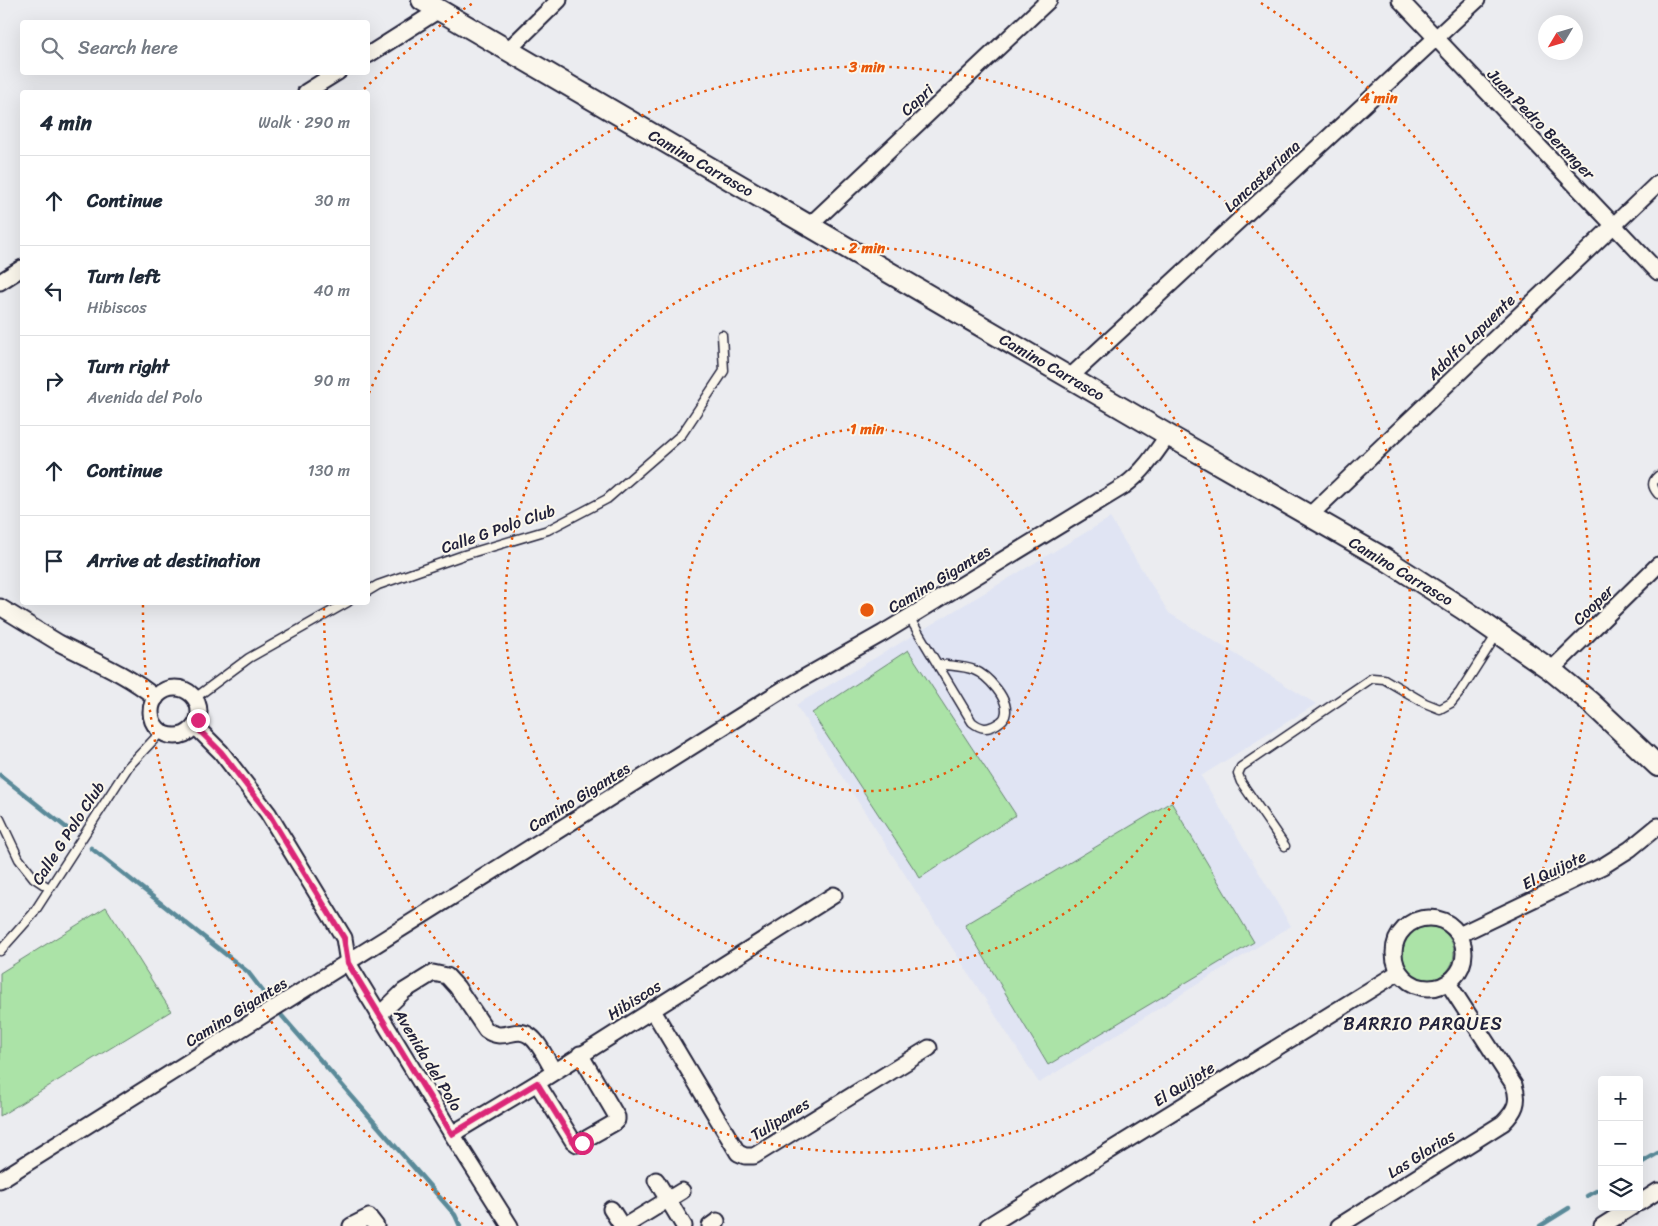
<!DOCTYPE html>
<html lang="en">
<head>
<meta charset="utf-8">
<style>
  :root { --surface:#fff; --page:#f2f2f3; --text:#1f2937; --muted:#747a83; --line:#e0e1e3 }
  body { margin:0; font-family:Sriracha,sans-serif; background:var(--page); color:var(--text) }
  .controls { position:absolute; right:15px; bottom:15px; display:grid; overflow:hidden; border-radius:5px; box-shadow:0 5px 20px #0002 }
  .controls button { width:45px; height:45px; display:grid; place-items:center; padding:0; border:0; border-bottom:1px solid var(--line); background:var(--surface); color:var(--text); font:25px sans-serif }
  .compass { position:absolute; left:1538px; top:15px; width:45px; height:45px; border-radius:50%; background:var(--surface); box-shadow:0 5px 20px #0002; rotate:232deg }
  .stop { position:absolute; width:15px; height:15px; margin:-11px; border:4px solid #db2777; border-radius:50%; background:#fff }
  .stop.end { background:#db2777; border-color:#fff; box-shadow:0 1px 5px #0008 }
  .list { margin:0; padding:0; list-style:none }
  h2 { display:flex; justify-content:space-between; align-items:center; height:65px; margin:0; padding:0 20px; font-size:21px }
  h2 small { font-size:16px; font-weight:400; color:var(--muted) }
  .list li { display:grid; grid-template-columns:32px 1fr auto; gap:15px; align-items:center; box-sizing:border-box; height:90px; padding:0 20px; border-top:1px solid var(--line) }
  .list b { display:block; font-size:19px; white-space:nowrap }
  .list p { margin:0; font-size:16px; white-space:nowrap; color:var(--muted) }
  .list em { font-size:16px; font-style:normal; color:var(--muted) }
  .icon { flex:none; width:28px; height:28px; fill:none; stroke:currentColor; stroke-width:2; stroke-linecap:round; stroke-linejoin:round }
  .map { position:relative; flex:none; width:1658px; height:1226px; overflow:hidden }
  .search { position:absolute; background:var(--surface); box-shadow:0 5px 20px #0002; left:20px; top:20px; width:350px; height:55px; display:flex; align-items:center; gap:12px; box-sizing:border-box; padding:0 18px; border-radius:5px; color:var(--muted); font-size:19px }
  .panel { position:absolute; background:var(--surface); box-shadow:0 5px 20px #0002; left:20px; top:90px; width:350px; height:515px; border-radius:5px }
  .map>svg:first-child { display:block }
</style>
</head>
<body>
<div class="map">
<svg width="1658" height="1226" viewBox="0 0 1658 1226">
  <rect width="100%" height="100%" fill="#ebecf0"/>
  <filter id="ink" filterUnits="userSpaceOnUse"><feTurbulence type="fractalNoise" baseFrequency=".02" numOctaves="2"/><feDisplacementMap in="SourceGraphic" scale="10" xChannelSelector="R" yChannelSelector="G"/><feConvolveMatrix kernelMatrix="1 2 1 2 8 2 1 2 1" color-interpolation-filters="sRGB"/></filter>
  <g filter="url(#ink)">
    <polygon fill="#e0e4f3" points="1110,518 1169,613 1316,704 1201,776 1291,926 1039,1083 796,705"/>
    <g fill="#abe3a7" stroke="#668271">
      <polygon points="908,650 1016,815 920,878 812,713"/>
      <polygon points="1171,802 1254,942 1048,1065 965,925"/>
      <polygon points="106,907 171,1011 0,1116 0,973"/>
      <circle cx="1427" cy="953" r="27"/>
    </g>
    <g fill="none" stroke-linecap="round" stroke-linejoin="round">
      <g stroke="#5a8a99" stroke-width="4.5">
        <polyline points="0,775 68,829"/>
        <polyline points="91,848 248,972 268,998"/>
        <polyline points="282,1016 455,1215 460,1226"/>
        <polyline points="1639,1164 1658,1153"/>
        <polyline points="1587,1196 1602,1188"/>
        <polyline points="1540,1226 1569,1208"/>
      </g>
      <defs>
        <g id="lane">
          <path d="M1658,476C1651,482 1652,487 1658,494"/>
          <polyline points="368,591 378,585 464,555 548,530 607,499 682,434 724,371 722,335"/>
          <path d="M909,617L972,722C981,729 987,730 997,724C1000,722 1004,720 1005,716C1011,700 987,675 974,670C964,666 950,666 939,664"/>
          <polyline points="195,698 249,658 348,602"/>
          <polyline points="0,819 19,859 34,878 49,888"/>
          <polyline points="1285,846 1241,782 1238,774 1241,767 1372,678 1384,679 1425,703 1440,709 1451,703 1460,692 1497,634"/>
          <polyline points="0,951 33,914 128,767 161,732"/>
        </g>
        <g id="street">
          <polyline points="1400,0 1658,272"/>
          <polyline points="508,50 559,0"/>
          <polyline points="368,55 439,10"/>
          <polyline points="306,92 338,72"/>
          <polyline points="809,226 1049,0"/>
          <polyline points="0,282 22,268"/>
          <polyline points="1070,377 1477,0"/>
          <polyline points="1309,516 1658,183"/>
          <path d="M0,607C20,619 39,631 59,643C92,660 127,674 156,698"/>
          <polyline points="1551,670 1658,565"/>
          <circle cx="175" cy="712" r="24"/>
          <polyline points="195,726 221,752 268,813 344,938 348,963 452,1134 510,1226"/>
          <circle cx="1429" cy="953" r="35"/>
          <polyline points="1459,935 1603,866 1630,849 1658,826"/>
          <polyline points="652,1009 738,1153 745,1156 754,1156 929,1048"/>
          <path d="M379,1015L404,991L433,973L447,976L457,987L486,1030C504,1043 515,1025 530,1036C540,1043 547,1061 554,1071"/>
          <polyline points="537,1083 573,1141 577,1144 614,1123 617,1120 617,1117 580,1054"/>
          <polyline points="452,1134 537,1083 834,895"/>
          <path d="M0,1180L782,690L883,633L1124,486C1143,472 1155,454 1168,435"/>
          <polyline points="656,1180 684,1226"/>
          <polyline points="1639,1203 1658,1191"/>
          <polyline points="611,1209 622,1226"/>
          <polyline points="351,1226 369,1217 376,1226"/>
          <polyline points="625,1226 682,1191"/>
          <polyline points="710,1226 717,1221"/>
          <polyline points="988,1226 1399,972"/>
          <path d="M1339,1226L1503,1123C1515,1111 1520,1102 1514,1085L1448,983"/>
          <polyline points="1602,1226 1632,1207"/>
        </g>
        <polyline id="secondary" points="422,0 1168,435 1385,559 1463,609 1551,670 1590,702 1658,766"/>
      </defs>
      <use href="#lane" stroke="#22223b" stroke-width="11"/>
      <use href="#street" stroke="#22223b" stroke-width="19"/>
      <use href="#secondary" stroke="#22223b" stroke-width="24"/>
      <use href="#lane" stroke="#fbf7ec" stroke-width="8"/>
      <use href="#street" stroke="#fbf7ec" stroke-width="15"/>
      <use href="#secondary" stroke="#fbf7ec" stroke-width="20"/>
    </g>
  </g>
  <g fill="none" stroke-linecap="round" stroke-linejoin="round" filter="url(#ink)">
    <polyline stroke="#db2777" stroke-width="6" points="198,720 195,726 221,752 268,813 344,938 348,963 452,1134 537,1083 573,1141 577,1144 582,1143"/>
  </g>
  <g fill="none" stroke="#e8590c" stroke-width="2.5" stroke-dasharray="2.5 5">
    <circle cx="867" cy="610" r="181"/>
    <circle cx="867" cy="610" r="362"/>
    <path d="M369 393A543 543 0 1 1 324 605"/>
    <path d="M483 1224A724 724 0 0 1 143 604M364 89A724 724 0 0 1 473 3M1261 3A724 724 0 0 1 1251 1224"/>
  </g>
  <g text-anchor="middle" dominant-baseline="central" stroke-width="4" stroke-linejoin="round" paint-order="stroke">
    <g font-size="16" fill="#22223b" stroke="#fbf7ec">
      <text transform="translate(917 100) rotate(-43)">Capri</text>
      <text transform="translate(1541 124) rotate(46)">Juan Pedro Beranger</text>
      <text transform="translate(701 163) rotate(30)">Camino Carrasco</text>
      <text transform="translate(1262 176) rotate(-43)">Lancasteriana</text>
      <text transform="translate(1471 337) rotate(-44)">Adolfo Lapuente</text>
      <text transform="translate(1052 367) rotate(30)">Camino Carrasco</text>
      <text transform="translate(498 529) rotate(-19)">Calle G Polo Club</text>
      <text transform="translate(1401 571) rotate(31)">Camino Carrasco</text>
      <text transform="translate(939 579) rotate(-31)">Camino Gigantes</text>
      <text transform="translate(1593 605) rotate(-44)">Cooper</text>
      <text transform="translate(579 797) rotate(-32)">Camino Gigantes</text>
      <text transform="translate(68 833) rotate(-57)">Calle G Polo Club</text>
      <text transform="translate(1554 870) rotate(-26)">El Quijote</text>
      <text transform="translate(634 1000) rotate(-32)">Hibiscos</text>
      <text transform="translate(236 1012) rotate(-32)">Camino Gigantes</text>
      <text transform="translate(428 1060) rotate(59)">Avenida del Polo</text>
      <text transform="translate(1184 1084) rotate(-32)">El Quijote</text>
      <text transform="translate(780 1119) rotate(-32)">Tulipanes</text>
      <text transform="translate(1421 1154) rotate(-32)">Las Glorias</text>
    </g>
    <g font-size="18" letter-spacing="1" fill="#22223b" stroke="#fbf7ec">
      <text x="1423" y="1024">BARRIO PARQUES</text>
    </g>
  </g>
  <circle cx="867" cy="610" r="8" fill="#e8590c" stroke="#fbf7ec" stroke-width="2.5"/>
  <g font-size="15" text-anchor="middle" font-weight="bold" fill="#e8590c" stroke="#fbf7ec" stroke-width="4" stroke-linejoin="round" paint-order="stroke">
    <text x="867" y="72">3 min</text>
    <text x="1379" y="103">4 min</text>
    <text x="867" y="253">2 min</text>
    <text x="867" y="434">1 min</text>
  </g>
</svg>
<div class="controls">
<button>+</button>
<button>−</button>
<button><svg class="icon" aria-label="layers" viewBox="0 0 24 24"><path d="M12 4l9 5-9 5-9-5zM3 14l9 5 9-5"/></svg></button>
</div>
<svg class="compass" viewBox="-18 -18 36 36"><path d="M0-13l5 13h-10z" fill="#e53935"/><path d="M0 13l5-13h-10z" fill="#747a83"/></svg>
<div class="stop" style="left:582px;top:1143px"></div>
<div class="stop end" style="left:198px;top:720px"></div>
<div class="search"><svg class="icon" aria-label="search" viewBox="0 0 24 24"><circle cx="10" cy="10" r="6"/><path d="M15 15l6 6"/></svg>Search here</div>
<section class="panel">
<h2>4 min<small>Walk · 290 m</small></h2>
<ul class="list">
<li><svg class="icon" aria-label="ahead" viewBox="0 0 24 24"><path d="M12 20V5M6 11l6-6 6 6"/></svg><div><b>Continue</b></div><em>30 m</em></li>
<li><svg class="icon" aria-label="left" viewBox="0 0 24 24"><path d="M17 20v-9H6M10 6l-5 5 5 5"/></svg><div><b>Turn left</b><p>Hibiscos</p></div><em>40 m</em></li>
<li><svg class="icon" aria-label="right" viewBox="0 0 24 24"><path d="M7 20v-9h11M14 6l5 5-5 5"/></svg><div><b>Turn right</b><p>Avenida del Polo</p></div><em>90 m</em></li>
<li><svg class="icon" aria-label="ahead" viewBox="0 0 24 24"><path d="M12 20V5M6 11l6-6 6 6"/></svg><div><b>Continue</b></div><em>130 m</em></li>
<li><svg class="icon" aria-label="arrive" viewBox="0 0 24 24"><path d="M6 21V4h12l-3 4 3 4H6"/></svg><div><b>Arrive at destination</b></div></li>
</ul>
</section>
</div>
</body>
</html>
